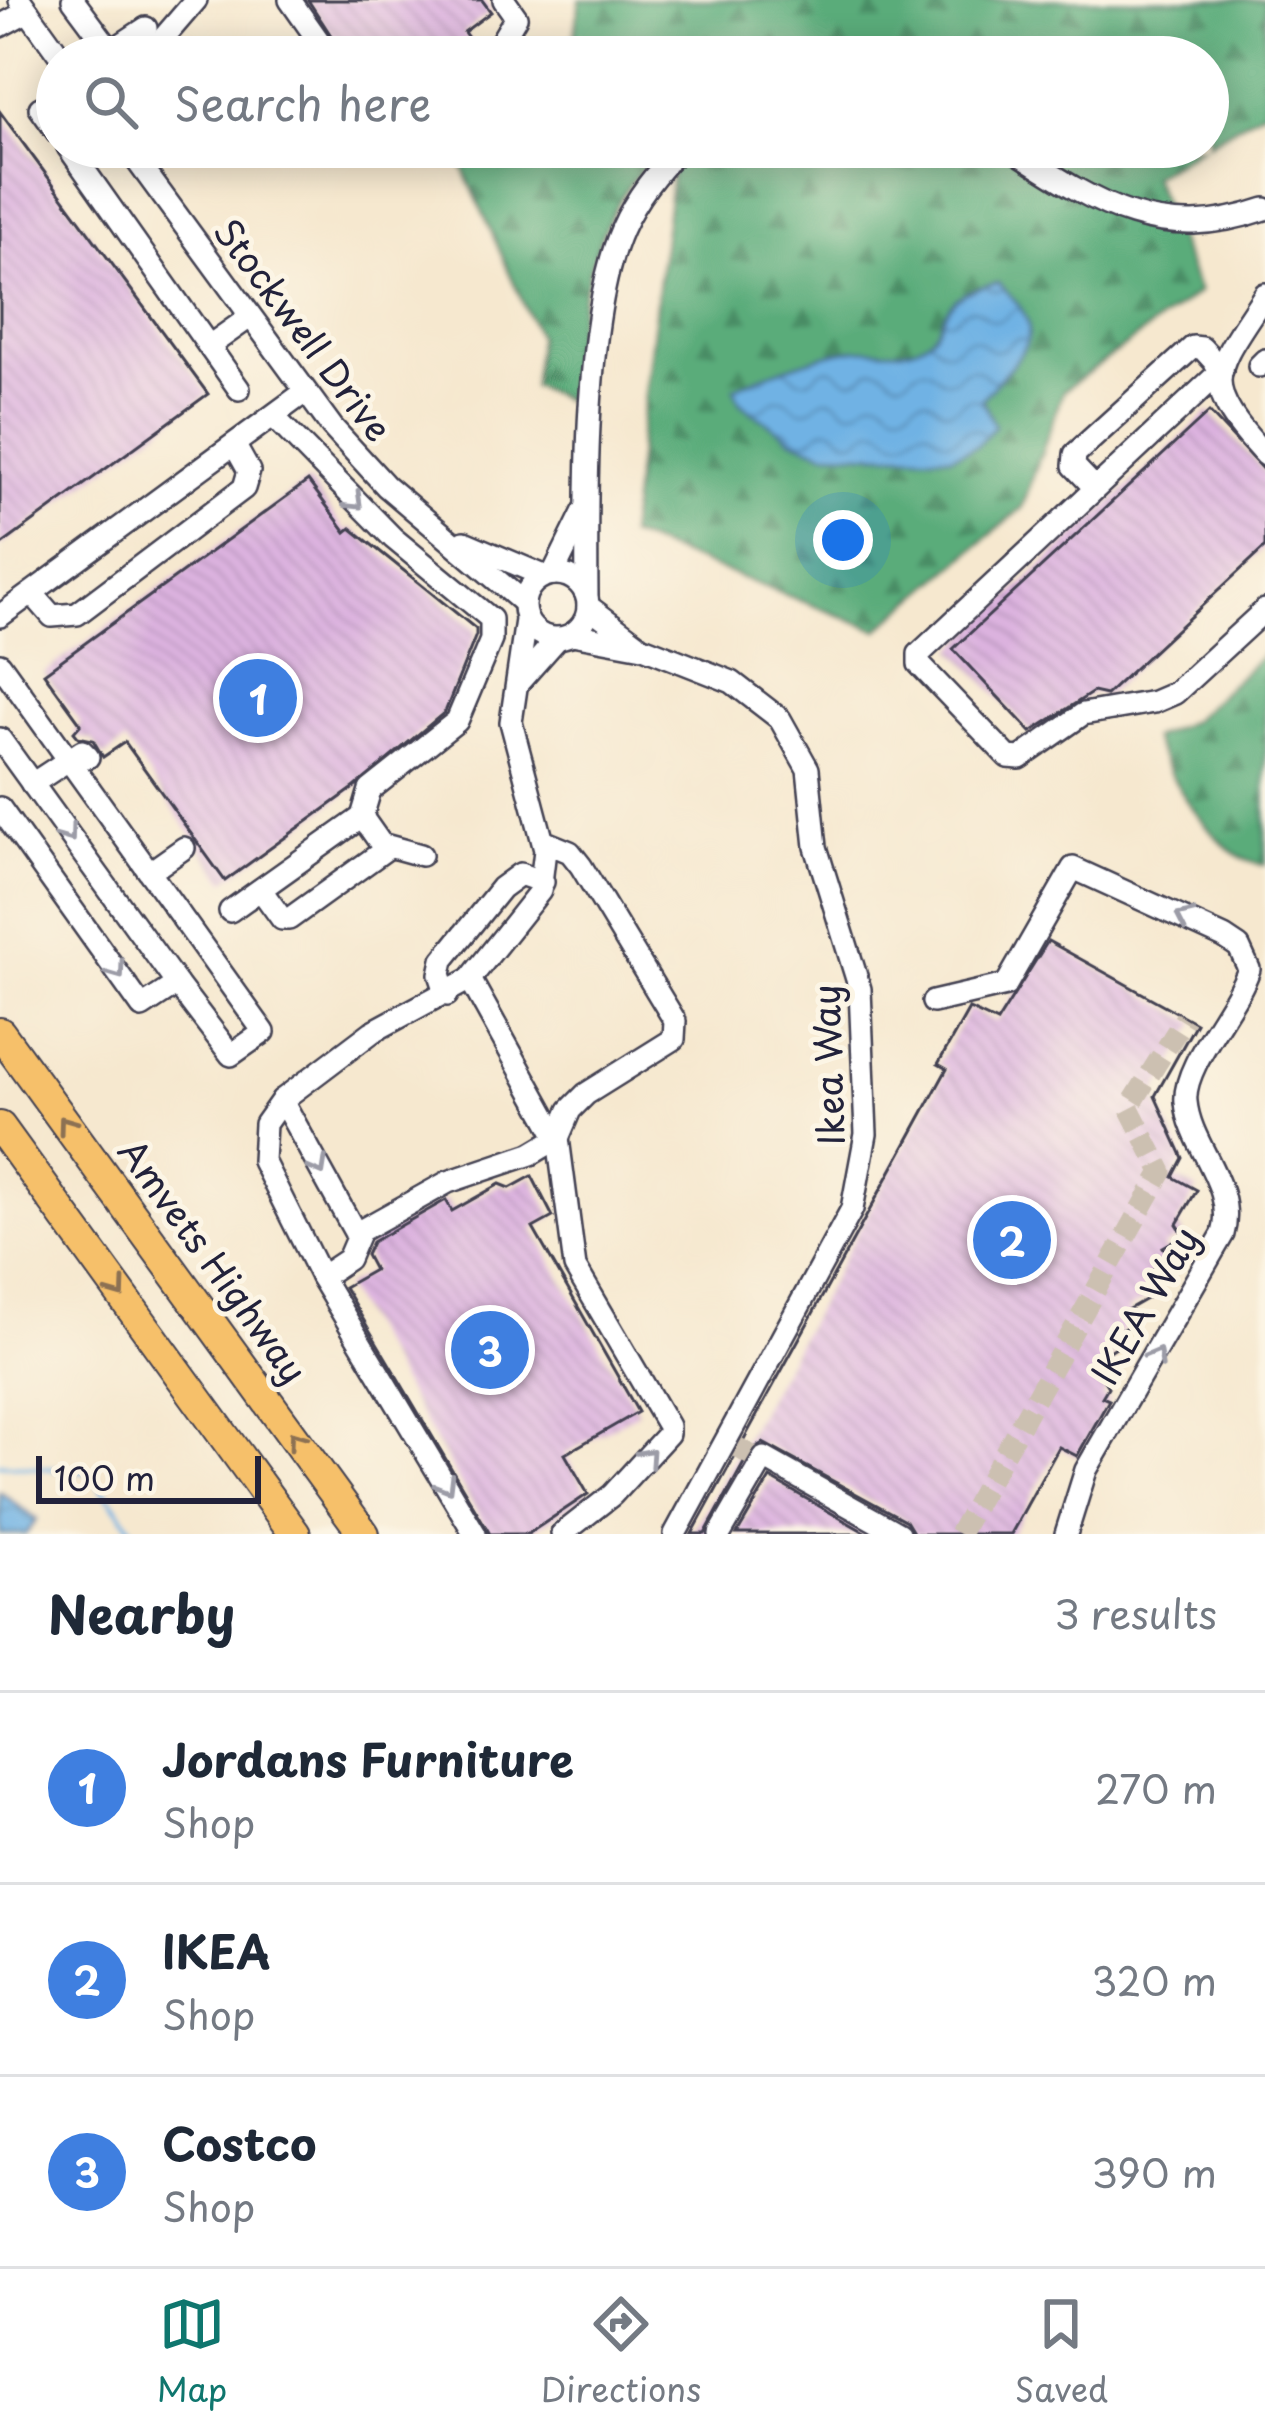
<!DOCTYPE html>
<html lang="en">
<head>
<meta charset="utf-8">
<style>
  :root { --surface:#fff; --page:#f2f2f3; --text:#1f2937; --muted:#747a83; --line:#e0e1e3; --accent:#0f766e }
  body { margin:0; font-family:"Playpen Sans",sans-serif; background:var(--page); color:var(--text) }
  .scale { position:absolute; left:36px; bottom:30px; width:225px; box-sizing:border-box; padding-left:12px; border:6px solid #22223b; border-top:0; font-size:33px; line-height:42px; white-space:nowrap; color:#22223b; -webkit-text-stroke:9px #fcf5e5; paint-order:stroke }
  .you { position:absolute; left:843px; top:540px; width:42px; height:42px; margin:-30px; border:9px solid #fff; border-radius:50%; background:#1a73e8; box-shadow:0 0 0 18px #1a73e833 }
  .badge { display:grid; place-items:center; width:78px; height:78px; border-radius:50%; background:var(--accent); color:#fff; font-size:39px; font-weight:700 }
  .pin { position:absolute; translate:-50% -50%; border:6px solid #fff; box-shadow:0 3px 12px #0006 }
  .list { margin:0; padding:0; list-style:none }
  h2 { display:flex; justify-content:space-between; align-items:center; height:156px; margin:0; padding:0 48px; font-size:51px }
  h2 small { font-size:39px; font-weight:400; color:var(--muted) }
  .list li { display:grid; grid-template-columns:78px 1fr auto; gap:36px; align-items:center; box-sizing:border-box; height:192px; padding:0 48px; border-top:3px solid var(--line) }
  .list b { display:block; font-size:45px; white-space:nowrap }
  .list p { margin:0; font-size:39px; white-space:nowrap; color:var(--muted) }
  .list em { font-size:39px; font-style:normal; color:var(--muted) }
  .icon { flex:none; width:66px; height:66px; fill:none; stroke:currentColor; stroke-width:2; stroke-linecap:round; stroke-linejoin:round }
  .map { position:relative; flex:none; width:1265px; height:1534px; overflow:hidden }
  .search { position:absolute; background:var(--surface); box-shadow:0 6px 30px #0003; left:36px; right:36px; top:36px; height:132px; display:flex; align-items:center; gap:30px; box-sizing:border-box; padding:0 42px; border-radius:66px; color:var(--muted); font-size:45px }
  .sheet { height:732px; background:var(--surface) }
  nav { display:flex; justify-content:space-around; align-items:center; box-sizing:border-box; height:168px; border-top:3px solid var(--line); background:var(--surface); font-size:33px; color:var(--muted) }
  nav a { display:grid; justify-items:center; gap:6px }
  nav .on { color:var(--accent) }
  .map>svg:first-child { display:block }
</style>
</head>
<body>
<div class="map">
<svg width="1265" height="1534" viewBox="0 0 1265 1534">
  <defs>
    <pattern id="forest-firs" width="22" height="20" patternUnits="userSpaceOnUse" patternTransform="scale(3)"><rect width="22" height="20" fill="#5aac7a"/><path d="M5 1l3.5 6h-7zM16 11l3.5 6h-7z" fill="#4a8c65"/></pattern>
    <pattern id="water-waves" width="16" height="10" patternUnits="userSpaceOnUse" patternTransform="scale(3)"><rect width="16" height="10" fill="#6fb2e4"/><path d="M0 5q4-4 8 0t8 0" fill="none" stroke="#5b90ba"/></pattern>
    <pattern id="building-back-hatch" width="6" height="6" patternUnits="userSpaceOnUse" patternTransform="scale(3)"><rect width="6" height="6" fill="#dcb2df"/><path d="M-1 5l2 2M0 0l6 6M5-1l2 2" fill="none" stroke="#bc99c0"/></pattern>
  </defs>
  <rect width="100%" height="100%" fill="#fcf5e5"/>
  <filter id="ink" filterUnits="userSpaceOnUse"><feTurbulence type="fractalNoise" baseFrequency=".00833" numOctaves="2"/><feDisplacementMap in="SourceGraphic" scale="24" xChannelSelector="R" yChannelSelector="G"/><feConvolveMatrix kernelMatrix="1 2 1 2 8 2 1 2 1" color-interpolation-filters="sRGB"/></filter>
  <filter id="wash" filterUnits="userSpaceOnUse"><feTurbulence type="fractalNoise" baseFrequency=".004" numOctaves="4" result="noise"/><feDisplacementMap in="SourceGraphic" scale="48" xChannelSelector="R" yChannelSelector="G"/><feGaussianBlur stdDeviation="2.7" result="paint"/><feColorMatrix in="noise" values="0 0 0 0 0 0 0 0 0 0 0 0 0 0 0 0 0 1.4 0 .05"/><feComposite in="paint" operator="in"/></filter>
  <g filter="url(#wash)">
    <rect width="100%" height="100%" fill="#f6e8cf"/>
    <g fill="url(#forest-firs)" stroke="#3e675a" stroke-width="3">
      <polygon points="580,0 1265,0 1265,109 1208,143 1208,57 550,57 574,39"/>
      <path d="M454,147H664C589,212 579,306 567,400L533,386L538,337Z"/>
      <polygon points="675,147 1201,147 1152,176 1199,292 1063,391 1022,508 878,630 628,535"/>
      <path d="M1265,653V865C1220,863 1168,776 1152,738L1191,721Z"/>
    </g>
    <g fill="url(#water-waves)" stroke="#486a90" stroke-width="3">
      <path d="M998,283C1056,336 1021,351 982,399L995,426L977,446L951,456L824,452L793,440L740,403L734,388C756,377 825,353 849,350C868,347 897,354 915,347C956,332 925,296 998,283Z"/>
      <polygon points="0,1492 37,1520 26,1534 0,1534"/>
    </g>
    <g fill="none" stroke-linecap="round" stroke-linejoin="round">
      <polyline stroke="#6fb2e4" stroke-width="4.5" points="0,1464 90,1472 136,1534"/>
    </g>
    <g id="blocks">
      <g fill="url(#building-back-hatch)">
        <polygon points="308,0 482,0 491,12 464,32 476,49 465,57 345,57"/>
        <polygon points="0,112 208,394 0,546"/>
        <polygon points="1209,412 1265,472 1265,547 1106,695 1093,692 1031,732 953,649"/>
        <polygon points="308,481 346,532 351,528 476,629 476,635 445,712 355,787 225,881 125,742 103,757 93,740 78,737 74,732 81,724 44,673"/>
        <polygon points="1048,941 1196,1023 1155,1096 1183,1158 1173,1177 1197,1190 1177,1224 1184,1235 1163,1247 1170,1258 1154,1268 1159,1278 1143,1288 1148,1298 1127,1310 1135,1322 1118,1332 1124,1342 1108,1352 1114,1362 1098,1371 1108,1387 1102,1397 1109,1400 1077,1456 1059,1447 1011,1534 914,1534 906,1521 763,1443 751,1450 705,1534 692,1534 947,1069 938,1064 969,1009 997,1022"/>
        <polygon points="532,1176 553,1217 533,1228 638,1412 565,1454 588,1494 528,1534 490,1534 344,1287 374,1270 366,1255 372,1242 446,1200 452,1211 500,1184 510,1188"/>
        <polygon points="770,1478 868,1534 737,1534"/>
      </g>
    </g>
  </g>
  <g filter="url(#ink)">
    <use href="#blocks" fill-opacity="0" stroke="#424051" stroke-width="3"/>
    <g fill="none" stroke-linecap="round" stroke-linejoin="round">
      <g stroke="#ccc0b1" stroke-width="21" stroke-dasharray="21 10" stroke-linecap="butt">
        <polyline points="735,1446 773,1468"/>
        <polyline points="959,1534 1162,1172 1129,1108 1185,1018"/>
      </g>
      <defs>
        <g id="minor">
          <polyline points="20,0 61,57"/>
          <polyline points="73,0 111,51 146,28"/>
          <polyline points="290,0 330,57"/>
          <polyline points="0,26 28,11"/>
          <polyline points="147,57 196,0"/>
          <polyline points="492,57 516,17 504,0"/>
          <polyline points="40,108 57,132"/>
          <polyline points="68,147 239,389"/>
          <polyline points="127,147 332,427 386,486 524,603"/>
          <path d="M1009,147C1097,204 1157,246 1265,209"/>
          <path d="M1265,294C1215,371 1196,381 1265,455"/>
          <polyline points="209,346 250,317"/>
          <polyline points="1259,366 1265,360"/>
          <polyline points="1222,370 919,654 919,664 1008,757 1020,758 1083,714 1154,702 1175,693 1265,610"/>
          <polyline points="274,417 393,538 491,619 491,640 457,721 370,790 362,817"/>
          <polyline points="1095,488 1074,466 1075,454 1193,347 1202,348 1222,370"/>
          <polyline points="464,542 544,576"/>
          <circle cx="556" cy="606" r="32"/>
          <polyline points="553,574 584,511"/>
          <polyline points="32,593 52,616 77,614 244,488 249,471 235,446"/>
          <path d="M587,597C586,500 584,315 622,229C636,197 657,172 681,147"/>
          <polyline points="588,606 637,643"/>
          <polyline points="0,616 305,392"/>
          <polyline points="526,620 511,722 545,850 540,891 470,979 372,1032 282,1100 265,1124 263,1161 321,1277 348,1259 360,1231 448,1182 531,1154 558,1138 570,1110 586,1094 674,1039 675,1021 581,866 570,852 543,841"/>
          <polyline points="572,634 643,647 732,682 780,719 808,769 816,847 860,989 866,1134 852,1209 675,1534"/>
          <polyline points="0,664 264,1032 231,1055 177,984 142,1007 0,808"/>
          <polyline points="517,684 557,639"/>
          <polyline points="0,739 177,984"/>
          <polyline points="32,784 82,751 88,757"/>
          <polyline points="150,872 184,848"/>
          <polyline points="261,890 282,919 289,919 389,847"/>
          <polyline points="230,911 362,817 381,844 421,855"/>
          <polyline points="470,979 558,1138 575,1267 668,1426 668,1434 612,1495 562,1534"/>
          <polyline points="447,995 440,974 443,960 501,888 520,874 543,882"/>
          <path d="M933,1002L1006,985L1073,868L1224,937L1239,947L1249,969C1237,1007 1182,1065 1186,1102C1190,1147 1237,1186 1223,1234L1086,1470L1066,1534"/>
          <polyline points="282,1100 356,1234"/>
          <polyline points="321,1277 475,1534"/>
          <polyline points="720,1534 764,1458 899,1534"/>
        </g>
        <g id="highway">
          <polyline points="0,1033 364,1534"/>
          <polyline points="0,1127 295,1534"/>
        </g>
      </defs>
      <use href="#minor" stroke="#424051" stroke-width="26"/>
      <use href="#highway" stroke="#424051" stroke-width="34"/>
      <use href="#minor" stroke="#fff" stroke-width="21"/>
      <use href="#highway" stroke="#f6c06b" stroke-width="30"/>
    </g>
    <defs><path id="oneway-chevron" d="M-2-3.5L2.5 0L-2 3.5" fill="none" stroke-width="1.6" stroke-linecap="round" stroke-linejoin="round" transform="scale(3)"/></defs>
    <g stroke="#9c9ca7">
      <use href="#oneway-chevron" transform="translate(355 502) rotate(44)"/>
      <use href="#oneway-chevron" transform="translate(68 834) rotate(54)"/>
      <use href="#oneway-chevron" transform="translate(1184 918) rotate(-155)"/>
      <use href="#oneway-chevron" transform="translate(117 971) rotate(54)"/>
      <use href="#oneway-chevron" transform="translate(319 1167) rotate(61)"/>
      <use href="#oneway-chevron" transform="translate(1156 1356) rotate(-61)"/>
      <use href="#oneway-chevron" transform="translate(648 1456) rotate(-48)"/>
      <use href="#oneway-chevron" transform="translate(446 1485) rotate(59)"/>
    </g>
    <g stroke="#8c7153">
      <use href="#oneway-chevron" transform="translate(66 1124) rotate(-126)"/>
      <use href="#oneway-chevron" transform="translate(118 1290) rotate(54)"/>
      <use href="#oneway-chevron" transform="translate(296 1439) rotate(-126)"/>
    </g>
  </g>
  <g text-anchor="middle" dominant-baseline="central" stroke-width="10" stroke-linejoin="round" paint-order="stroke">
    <g font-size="36" fill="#22223b" stroke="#fcf5e5">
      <text transform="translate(304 329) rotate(53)">Stockwell Drive</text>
      <text transform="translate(827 1065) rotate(-92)">Ikea Way</text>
      <text transform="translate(214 1260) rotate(54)">Amvets Highway</text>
      <text transform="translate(1144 1305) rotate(-60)">IKEA Way</text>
    </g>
  </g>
</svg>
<div class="scale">100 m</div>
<div class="you"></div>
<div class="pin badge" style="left:258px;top:698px;background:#3f7fe0">1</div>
<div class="pin badge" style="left:1012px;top:1240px;background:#3f7fe0">2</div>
<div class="pin badge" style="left:490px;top:1350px;background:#3f7fe0">3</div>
<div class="search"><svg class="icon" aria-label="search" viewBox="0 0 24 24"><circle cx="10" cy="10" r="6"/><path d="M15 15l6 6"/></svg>Search here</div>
</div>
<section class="sheet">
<h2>Nearby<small>3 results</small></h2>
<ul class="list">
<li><span class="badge" style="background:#3f7fe0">1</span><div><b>Jordans Furniture</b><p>Shop</p></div><em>270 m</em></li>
<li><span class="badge" style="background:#3f7fe0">2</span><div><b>IKEA</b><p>Shop</p></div><em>320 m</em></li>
<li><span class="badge" style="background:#3f7fe0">3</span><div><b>Costco</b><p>Shop</p></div><em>390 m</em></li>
</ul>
</section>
<nav>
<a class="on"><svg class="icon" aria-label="map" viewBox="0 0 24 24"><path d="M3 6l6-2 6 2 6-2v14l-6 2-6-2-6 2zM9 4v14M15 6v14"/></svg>Map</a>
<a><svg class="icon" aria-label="directions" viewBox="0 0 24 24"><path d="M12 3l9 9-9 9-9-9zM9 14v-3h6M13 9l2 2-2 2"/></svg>Directions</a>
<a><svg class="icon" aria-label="saved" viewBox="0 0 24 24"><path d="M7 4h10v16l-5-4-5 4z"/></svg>Saved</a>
</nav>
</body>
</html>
